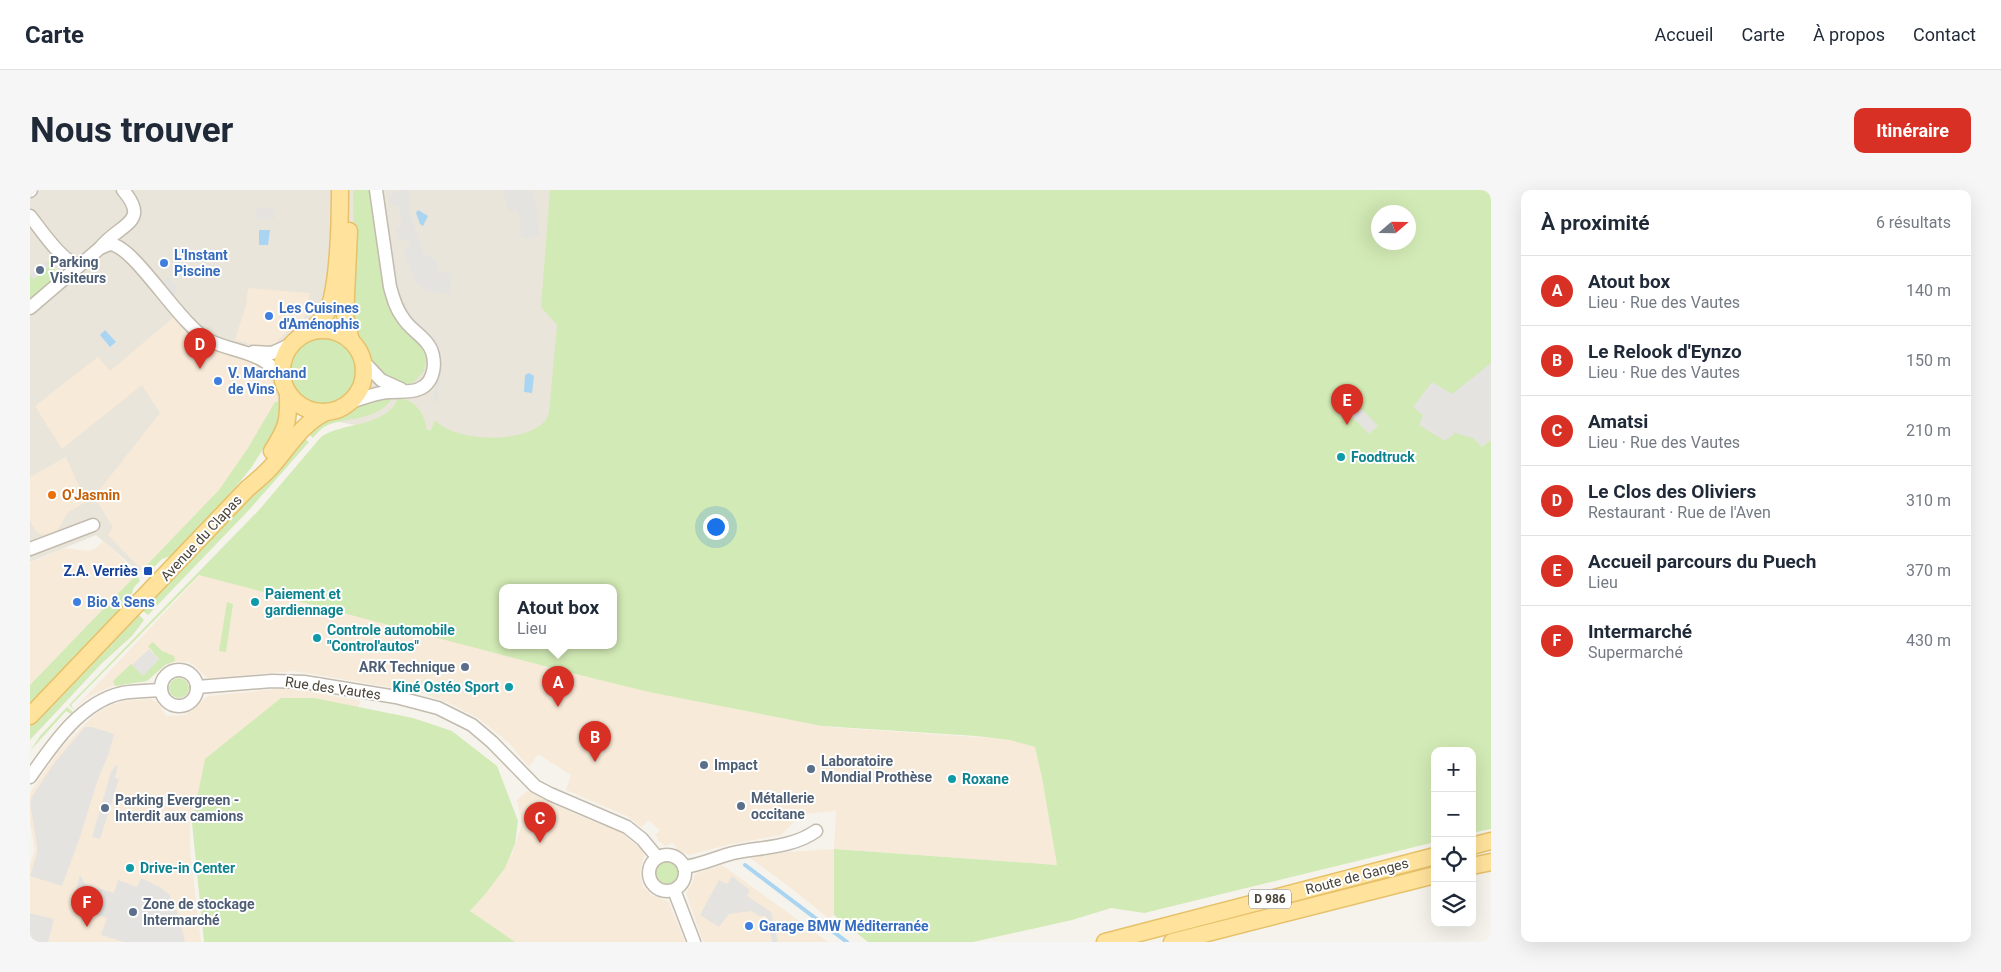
<!DOCTYPE html>
<html lang="fr">
<head>
<meta charset="utf-8">
<style>
  :root { --surface:#fff; --page:#f6f6f7; --text:#1f2937; --muted:#747a83; --line:#e0e1e3; --accent:#d93025 }
  body { margin:0; font-family:Roboto,sans-serif; background:var(--page); color:var(--text) }
  .controls { position:absolute; right:15px; bottom:15px; display:grid; overflow:hidden; border-radius:10px; box-shadow:0 5px 20px #0002 }
  .controls button { width:45px; height:45px; display:grid; place-items:center; padding:0; border:0; border-bottom:1px solid var(--line); background:var(--surface); color:var(--text); font:25px sans-serif }
  .compass { position:absolute; left:1341px; top:15px; width:45px; height:45px; border-radius:50%; background:var(--surface); box-shadow:0 5px 20px #0002; rotate:70deg }
  .you { position:absolute; left:685px; top:336px; width:18px; height:18px; margin:-12px; border:4px solid #fff; border-radius:50%; background:#1a73e8; box-shadow:0 0 0 8px #1a73e833 }
  .badge { display:grid; place-items:center; width:32px; height:32px; border-radius:50%; background:var(--accent); color:#fff; font-size:16px; font-weight:700 }
  .pin { position:absolute; translate:-50% -41px; filter:drop-shadow(0 1px 2px #0008) }
  .pin::after { content:''; position:absolute; top:26px; width:18px; height:15px; background:inherit; clip-path:polygon(0 0,100% 0,50% 100%) }
  .popup { position:absolute; left:469px; top:394px; width:118px; height:65px; box-sizing:border-box; display:grid; place-content:center; border-radius:10px; background:var(--surface); filter:drop-shadow(0 1px 4px #0005); font-size:16px; white-space:nowrap; color:var(--muted) }
  .popup b { font-size:19px; color:var(--text) }
  .popup::after { content:''; position:absolute; left:50%; top:100%; margin-left:-10px; border:10px solid transparent; border-top-color:var(--surface) }
  .list { margin:0; padding:0; list-style:none }
  h2 { display:flex; justify-content:space-between; align-items:center; height:65px; margin:0; padding:0 20px; font-size:21px }
  h2 small { font-size:16px; font-weight:400; color:var(--muted) }
  .list li { display:grid; grid-template-columns:32px 1fr auto; gap:15px; align-items:center; box-sizing:border-box; height:70px; padding:0 20px; border-top:1px solid var(--line) }
  .list b { display:block; font-size:19px; white-space:nowrap }
  .list p { margin:0; font-size:16px; white-space:nowrap; color:var(--muted) }
  .list em { font-size:16px; font-style:normal; color:var(--muted) }
  .icon { flex:none; width:28px; height:28px; fill:none; stroke:currentColor; stroke-width:2; stroke-linecap:round; stroke-linejoin:round }
  .map { position:relative; flex:none; width:1461px; height:752px; overflow:hidden; border-radius:10px }
  header { display:flex; align-items:center; gap:30px; box-sizing:border-box; height:70px; padding:0 25px; background:var(--surface); border-bottom:1px solid var(--line) }
  header strong { font-size:24px }
  nav { display:flex; gap:28px; margin-inline-start:auto; font-size:18px }
  .intro { display:flex; align-items:center; justify-content:space-between; box-sizing:border-box; height:120px; padding:0 30px }
  h1 { margin:0; font-size:35px }
  .button { padding:12px 22px; border-radius:10px; background:var(--accent); color:#fff; font-size:18px; font-weight:700 }
  main { display:flex; gap:30px; padding:0 30px }
  aside { flex:1; background:var(--surface); border-radius:10px; box-shadow:0 5px 20px #0002 }
  .map>svg:first-child { display:block }
</style>
</head>
<body>
<header>
<strong>Carte</strong>
<nav><a>Accueil</a><a>Carte</a><a>À propos</a><a>Contact</a></nav>
</header>
<div class="intro"><h1>Nous trouver</h1><a class="button">Itinéraire</a></div>
<main>
<div class="map">
<svg width="1461" height="752" viewBox="0 0 1461 752">
  <rect width="100%" height="100%" fill="#f6f3ec"/>
  <polygon fill="#eae5da" points="0,0 535,0 533,246 453,263 376,233 343,238 240,220 189,300 109,382 66,345 0,372"/>
  <g fill="#f7ead8">
    <polygon points="218,98 280,103 273,132 260,139 245,153 233,157 205,150 216,115"/>
    <polygon points="144,127 155,140 178,156 222,170 233,178 240,185 248,209 211,272 184,310 182,307 112,380 78,345 83,337 64,307 130,223 112,195 32,259 5,216 68,167 80,181"/>
    <polygon points="36,267 56,312 38,322 27,341 12,345 6,341 0,331 0,287"/>
    <polygon points="74,351 107,384 0,495 0,373 34,358 59,361 66,358"/>
    <polygon points="170,385 416,449 535,482 617,501 797,537 960,548 982,550 1005,557 1012,588 1027,675 805,659 804,725 798,728 757,695 720,668 758,662 804,659 806,621 772,624 751,645 701,654 659,665 647,659 645,655 642,653 636,656 627,650 628,648 625,645 630,640 619,630 611,637 597,626 536,600 541,585 508,564 499,577 478,552 448,528 419,513 389,502 264,481 179,488 175,486 165,476 158,472 147,471 135,475 117,491 88,494 73,500 57,508 45,518"/>
    <polygon points="259,498 330,511 328,521 179,580 167,607 160,632 160,661 171,752 0,752 0,674 5,660 0,633 0,603 28,562 55,534 67,523 79,516 94,511 121,509 128,513 136,526 156,525 178,506"/>
    <polygon points="497,601 545,624 592,643 612,660 614,665 610,684 613,697 623,706 638,711 655,752 480,752 452,734 439,718 482,664 492,634 487,610"/>
    <polygon points="692,675 798,752 673,752 656,703 662,694 665,684"/>
  </g>
  <g fill="#d2eab5" fill-rule="evenodd">
    <polygon points="323,0 339,0 354,100 361,120 367,129 394,155 397,166 394,181 384,192 375,195 366,195 343,176 333,153 325,143 319,109 324,57"/>
    <path d="M520,0H1461V639L1442,643V561H1405V652L1114,723L1081,718L1042,730L943,752H838L804,725V659L1027,675L1012,588L1005,557L980,550L946,546L792,536L619,502L537,482L169,385L49,507L41,515L44,520L39,515L229,320L291,247C311,232 360,237 368,207H363C348,232 319,226 298,235C292,237 287,243 283,248L275,241C281,238 289,232 296,230C301,229 306,229 311,227C320,224 326,217 335,213C363,200 392,206 397,240H401L405,230C425,252 491,254 513,233C516,231 518,226 519,223L527,135L511,117ZM1348,22H1378V52H1348ZM473,398H583V456H473Z"/>
    <path d="M21,69C34,88 14,99 0,110V85L4,89L19,76L16,73Z"/>
    <circle cx="293" cy="181" r="36"/>
    <polygon points="245,212 251,212 252,230 221,278 200,304 141,366 132,369 122,379 119,377 113,382 112,380 189,300 218,258"/>
    <polygon points="272,247 279,252 218,321 118,425 111,419"/>
    <polygon points="107,384 110,391 104,397 97,418 0,518 0,495"/>
    <polygon points="197,412 203,414 196,462 189,461"/>
    <polygon points="107,423 114,430 102,446 71,474 0,550 0,536 6,529"/>
    <polygon points="123,452 132,461 144,466 145,471 135,475 117,491 85,496 83,491 101,474 113,485 129,469 118,456"/>
    <circle cx="149" cy="498" r="10"/>
    <polygon points="251,508 284,508 383,528 422,541 467,576 488,631 485,654 475,678 456,703 440,721 485,752 174,752 162,633 175,569"/>
    <polygon points="37,517 43,522 41,524 36,521 0,561 10,546"/>
    <circle cx="637" cy="683" r="12"/>
  </g>
  <g fill="#e5e3e0">
    <polygon points="368,0 379,0 379,19 393,63 406,70 409,82 422,84 420,105 397,101 387,94 373,60 379,58 380,53 375,50 369,50 366,40 372,35 369,18 366,16 359,14 358,4 367,3"/>
    <polygon points="472,0 504,0 510,46 501,47 500,49 491,47 489,39 492,36 486,19 480,22"/>
    <polygon points="227,17 245,19 244,30 226,29"/>
    <polygon points="359,58 362,58 370,108 383,127 405,149 409,157 412,176 407,213 403,212 408,180 402,150 379,128 367,109"/>
    <polygon points="15,71 19,76 4,89 0,84"/>
    <polygon points="138,87 148,99 143,109 130,94"/>
    <polygon points="1461,173 1461,250 1452,257 1443,248 1425,243 1415,251 1389,235 1393,225 1383,217 1402,192 1422,204"/>
    <polygon points="1321,218 1327,223 1332,219 1348,236 1339,244 1318,222"/>
    <polygon points="119,459 129,469 113,486 102,475"/>
    <polygon points="55,537 62,537 84,544 79,563 68,589 50,647 32,696 0,686 7,663 7,656 0,612 3,605 25,572"/>
    <polygon points="88,575 85,588 89,589 70,649 62,647 81,582 85,576"/>
    <polygon points="50,685 55,694 84,703 88,690 107,697 111,688 130,697 139,704 149,727 155,752 94,752 71,745 77,728 41,716"/>
    <polygon points="702,686 720,700 717,706 741,722 748,752 742,752 736,726 729,726 721,721 699,724 689,737 670,725 689,690 697,694"/>
    <polygon points="0,723 24,729 18,752 0,752"/>
  </g>
  <g fill="#a9d4f2">
    <polygon points="388,20 398,26 393,36 390,34 386,23"/>
    <polygon points="229,40 240,40 238,55 229,55"/>
    <polygon points="75,140 86,152 80,157 70,145"/>
    <polygon points="499,183 504,186 502,203 494,202 495,185"/>
  </g>
  <g fill="none" stroke-linecap="round" stroke-linejoin="round">
    <polyline stroke="#a9d4f2" stroke-width="4" points="715,675 817,752"/>
    <defs>
      <g id="minor">
        <polyline points="0,1 1,0"/>
        <path d="M0,26C10,38 34,76 50,74"/>
        <path d="M70,58L80,54C105,56 149,135 180,151C209,164 237,161 254,193"/>
        <path d="M0,118L70,58C90,33 121,33 93,0"/>
        <polyline points="223,162 242,163 262,154"/>
        <polyline points="334,172 351,190 371,199"/>
        <path d="M321,212C333,208 346,203 358,202C368,201 380,203 389,199C406,193 408,166 397,153C390,144 379,138 373,128C366,119 363,108 360,97L346,0"/>
        <polyline points="0,359 63,335"/>
        <circle cx="149" cy="498" r="18"/>
        <polyline points="167,497 242,491 274,492 366,507 408,518 442,535 462,552 505,596 520,604 597,637 612,649 627,667"/>
        <path d="M0,587C23,554 51,512 92,503C105,501 118,501 131,500"/>
        <circle cx="637" cy="683" r="18"/>
        <path d="M654,677C671,675 687,667 703,663C731,657 762,658 786,641"/>
        <polyline points="644,700 664,752"/>
      </g>
      <g id="major">
        <polyline points="319,41 315,126 321,151"/>
        <circle cx="293" cy="181" r="41"/>
        <path d="M277,143C284,137 291,132 296,124C309,102 310,28 310,0"/>
        <path d="M242,261C257,238 259,231 258,203"/>
        <path d="M0,526L217,299C225,292 234,285 241,277C259,257 271,234 296,222"/>
        <polyline points="1442,656 1461,651"/>
        <polyline points="1442,676 1461,672"/>
        <polyline points="1075,752 1405,666"/>
        <polyline points="1142,752 1405,685"/>
      </g>
    </defs>
    <use href="#minor" stroke="#c2bbae" stroke-width="15"/>
    <use href="#major" stroke="#e6c16a" stroke-width="19"/>
    <use href="#minor" stroke="#fff" stroke-width="12"/>
    <use href="#major" stroke="#ffe39c" stroke-width="16"/>
  </g>
  <g fill="#3f7fe0" stroke="#fff" stroke-width="2">
    <circle cx="134" cy="73" r="5"/>
    <circle cx="239" cy="126" r="5"/>
    <circle cx="188" cy="191" r="5"/>
    <circle cx="47" cy="412" r="5"/>
    <circle cx="719" cy="736" r="5"/>
  </g>
  <g fill="#5c6f8a" stroke="#fff" stroke-width="2">
    <circle cx="10" cy="80" r="5"/>
    <circle cx="435" cy="477" r="5"/>
    <circle cx="674" cy="575" r="5"/>
    <circle cx="781" cy="579" r="5"/>
    <circle cx="711" cy="616" r="5"/>
    <circle cx="75" cy="618" r="5"/>
    <circle cx="103" cy="722" r="5"/>
  </g>
  <g fill="#0f9aa8" stroke="#fff" stroke-width="2">
    <circle cx="1311" cy="267" r="5"/>
    <circle cx="225" cy="412" r="5"/>
    <circle cx="287" cy="448" r="5"/>
    <circle cx="479" cy="497" r="5"/>
    <circle cx="922" cy="589" r="5"/>
    <circle cx="100" cy="678" r="5"/>
  </g>
  <circle fill="#e8710a" stroke="#fff" stroke-width="2" cx="22" cy="305" r="5"/>
  <rect fill="#1a4fb4" stroke="#fff" stroke-width="2" x="113" y="376" width="10" height="10" rx="2.5"/>
  <g text-anchor="middle" dominant-baseline="central" stroke-width="4" stroke-linejoin="round" paint-order="stroke">
    <rect fill="#fff" stroke="#817c74" stroke-width="1" x="1219" y="699.5" width="42" height="19" rx="4"/>
    <g font-size="12" font-weight="bold" fill="#4b4439">
      <text x="1240" y="709">D 986</text>
    </g>
    <g font-size="14" font-weight="bold" fill="#366cbe" stroke="#fff" text-anchor="start">
      <text x="144" y="65">L'Instant<tspan x="144" dy="16">Piscine</tspan></text>
      <text x="249" y="118">Les Cuisines<tspan x="249" dy="16">d'Aménophis</tspan></text>
      <text x="198" y="183">V. Marchand<tspan x="198" dy="16">de Vins</tspan></text>
      <text x="57" y="412">Bio &amp; Sens</text>
      <text x="729" y="736">Garage BMW Méditerranée</text>
    </g>
    <g font-size="14" font-weight="bold" fill="#4e5e75" stroke="#fff" text-anchor="start">
      <text x="20" y="72">Parking<tspan x="20" dy="16">Visiteurs</tspan></text>
      <text x="425" y="477" text-anchor="end">ARK Technique</text>
      <text x="791" y="571">Laboratoire<tspan x="791" dy="16">Mondial Prothèse</tspan></text>
      <text x="684" y="575">Impact</text>
      <text x="721" y="608">Métallerie<tspan x="721" dy="16">occitane</tspan></text>
      <text x="85" y="610">Parking Evergreen -<tspan x="85" dy="16">Interdit aux camions</tspan></text>
      <text x="113" y="714">Zone de stockage<tspan x="113" dy="16">Intermarché</tspan></text>
    </g>
    <g font-size="14" font-weight="bold" fill="#0d838f" stroke="#fff" text-anchor="start">
      <text x="1321" y="267">Foodtruck</text>
      <text x="235" y="404">Paiement et<tspan x="235" dy="16">gardiennage</tspan></text>
      <text x="297" y="440">Controle automobile<tspan x="297" dy="16">"Control'autos"</tspan></text>
      <text x="469" y="497" text-anchor="end">Kiné Ostéo Sport</text>
      <text x="932" y="589">Roxane</text>
      <text x="110" y="678">Drive-in Center</text>
    </g>
    <g font-size="14" font-weight="bold" fill="#c56008" stroke="#fff" text-anchor="start">
      <text x="32" y="305">O'Jasmin</text>
    </g>
    <g font-size="14" fill="#4b4439" stroke="#fff">
      <text transform="translate(171 348) rotate(-47)">Avenue du Clapas</text>
      <text transform="translate(303 498) rotate(8)">Rue des Vautes</text>
      <text transform="translate(1327 686) rotate(-15)">Route de Ganges</text>
    </g>
    <g font-size="14" font-weight="bold" fill="#164399" stroke="#fff" text-anchor="end">
      <text x="108" y="381">Z.A. Verriès</text>
    </g>
  </g>
</svg>
<div class="controls">
<button>+</button>
<button>−</button>
<button><svg class="icon" aria-label="locate" viewBox="0 0 24 24"><circle cx="12" cy="12" r="6"/><path d="M12 2v4M12 18v4M2 12h4M18 12h4"/></svg></button>
<button><svg class="icon" aria-label="layers" viewBox="0 0 24 24"><path d="M12 4l9 5-9 5-9-5zM3 14l9 5 9-5"/></svg></button>
</div>
<svg class="compass" viewBox="-18 -18 36 36"><path d="M0-13l5 13h-10z" fill="#e53935"/><path d="M0 13l5-13h-10z" fill="#747a83"/></svg>
<div class="you"></div>
<div class="pin badge" style="left:528px;top:517px">A</div>
<div class="popup"><b>Atout box</b>Lieu</div>
<div class="pin badge" style="left:565px;top:572px">B</div>
<div class="pin badge" style="left:510px;top:653px">C</div>
<div class="pin badge" style="left:170px;top:179px">D</div>
<div class="pin badge" style="left:1317px;top:235px">E</div>
<div class="pin badge" style="left:57px;top:737px">F</div>
</div>
<aside>
<h2>À proximité<small>6 résultats</small></h2>
<ul class="list">
<li><span class="badge">A</span><div><b>Atout box</b><p>Lieu · Rue des Vautes</p></div><em>140 m</em></li>
<li><span class="badge">B</span><div><b>Le Relook d'Eynzo</b><p>Lieu · Rue des Vautes</p></div><em>150 m</em></li>
<li><span class="badge">C</span><div><b>Amatsi</b><p>Lieu · Rue des Vautes</p></div><em>210 m</em></li>
<li><span class="badge">D</span><div><b>Le Clos des Oliviers</b><p>Restaurant · Rue de l'Aven</p></div><em>310 m</em></li>
<li><span class="badge">E</span><div><b>Accueil parcours du Puech</b><p>Lieu</p></div><em>370 m</em></li>
<li><span class="badge">F</span><div><b>Intermarché</b><p>Supermarché</p></div><em>430 m</em></li>
</ul>
</aside>
</main>
</body>
</html>
